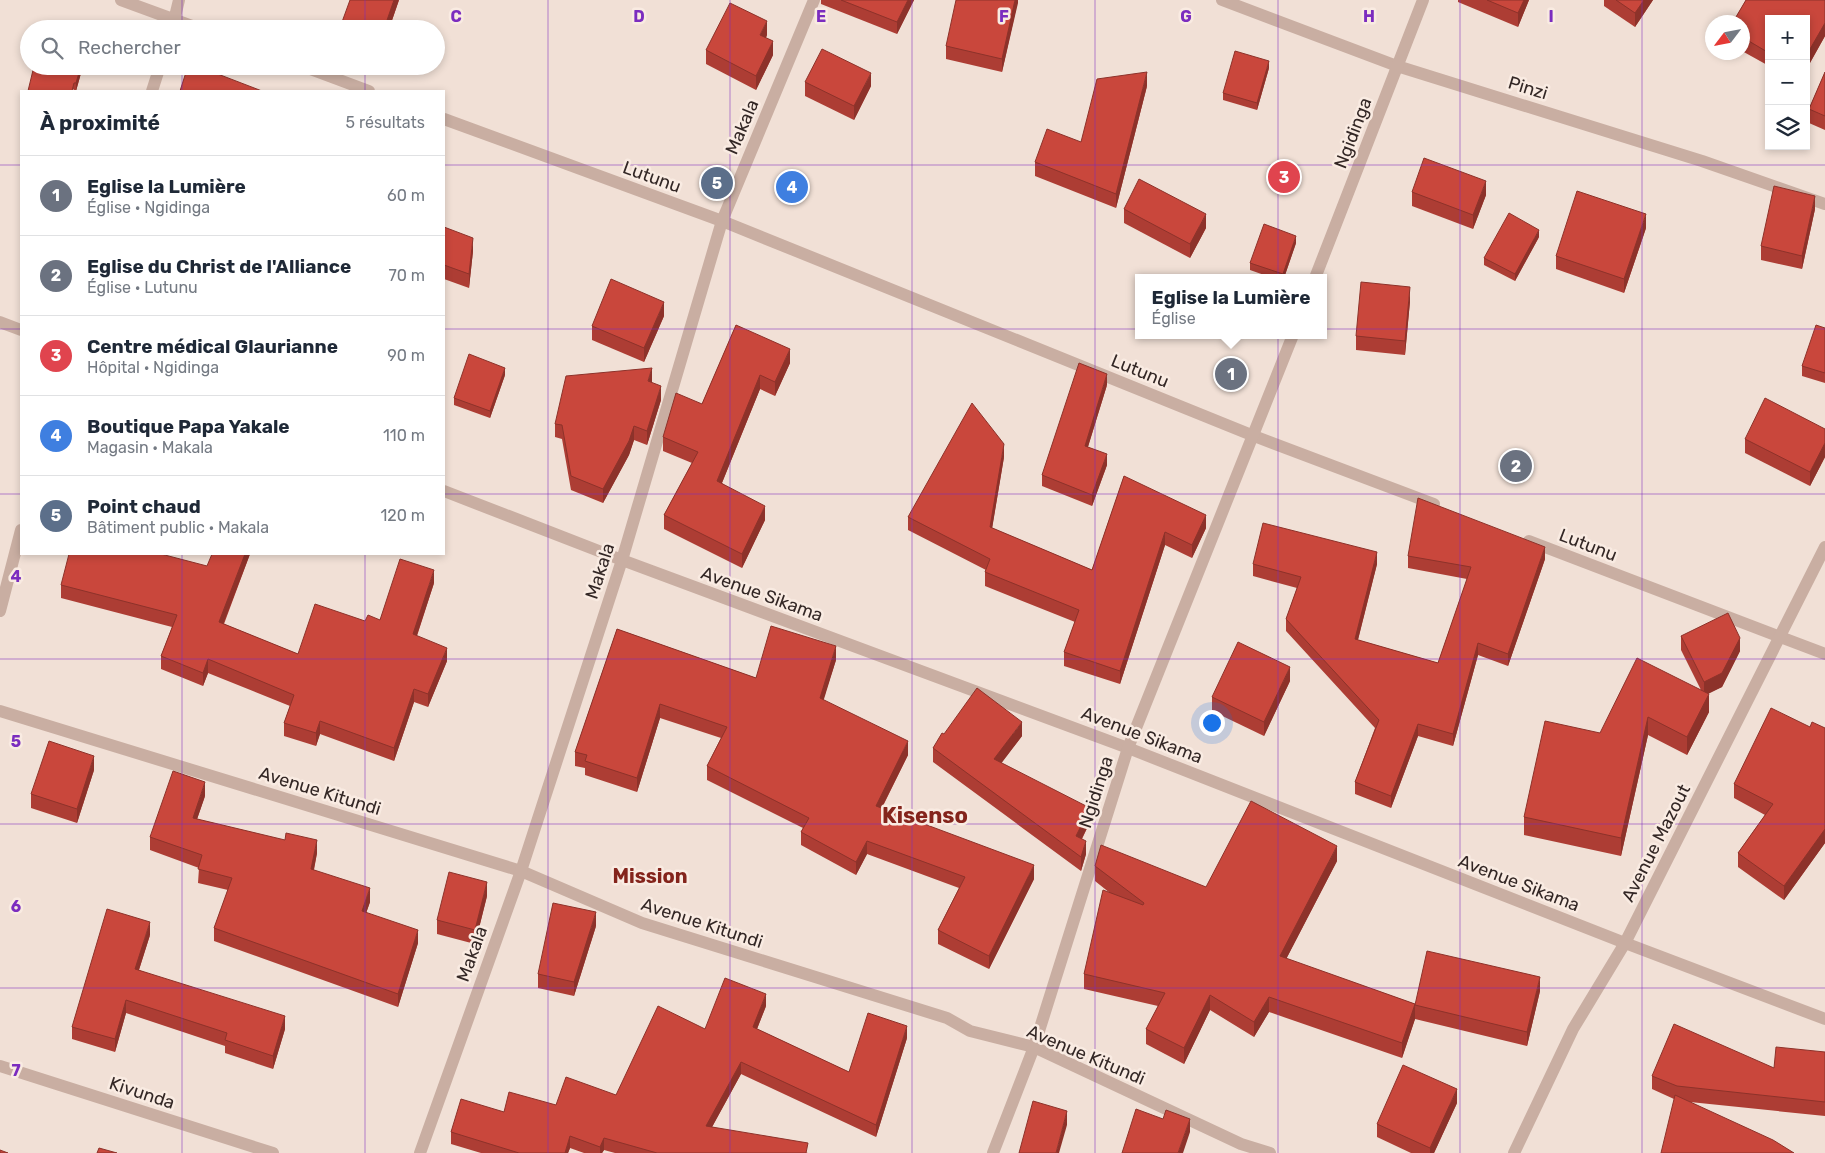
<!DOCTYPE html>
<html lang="fr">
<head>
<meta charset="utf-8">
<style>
  :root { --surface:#fff; --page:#f6f6f7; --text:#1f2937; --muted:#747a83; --line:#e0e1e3; --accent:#1a5550 }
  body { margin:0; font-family:Rubik,sans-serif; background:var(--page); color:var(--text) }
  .controls { position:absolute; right:15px; top:15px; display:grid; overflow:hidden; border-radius:0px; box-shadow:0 2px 8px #0003 }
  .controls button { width:45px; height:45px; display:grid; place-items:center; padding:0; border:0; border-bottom:1px solid var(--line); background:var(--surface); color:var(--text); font:25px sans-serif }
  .compass { position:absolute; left:1705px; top:15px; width:45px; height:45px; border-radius:50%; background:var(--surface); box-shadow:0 2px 8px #0003; rotate:238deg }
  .you { position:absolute; left:1211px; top:722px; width:18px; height:18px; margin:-12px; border:4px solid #fff; border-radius:50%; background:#1a73e8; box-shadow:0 0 0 8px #1a73e833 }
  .badge { display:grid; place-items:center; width:32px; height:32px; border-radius:50%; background:var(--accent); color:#fff; font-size:16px; font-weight:700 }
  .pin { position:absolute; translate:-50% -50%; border:2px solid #fff; box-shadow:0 1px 5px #0006 }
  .popup { position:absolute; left:1135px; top:274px; width:192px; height:65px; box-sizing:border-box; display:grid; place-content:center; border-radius:0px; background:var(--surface); filter:drop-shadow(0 1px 4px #0005); font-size:16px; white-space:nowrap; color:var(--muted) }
  .popup b { font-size:19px; color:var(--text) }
  .popup::after { content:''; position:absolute; left:50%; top:100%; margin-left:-10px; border:10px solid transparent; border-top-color:var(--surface) }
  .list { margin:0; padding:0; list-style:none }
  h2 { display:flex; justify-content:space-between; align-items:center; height:65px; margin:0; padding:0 20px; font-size:21px }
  h2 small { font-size:16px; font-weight:400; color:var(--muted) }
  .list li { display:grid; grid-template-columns:32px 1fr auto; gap:15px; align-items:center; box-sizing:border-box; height:80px; padding:0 20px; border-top:1px solid var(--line) }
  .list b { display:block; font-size:19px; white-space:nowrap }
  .list p { margin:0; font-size:16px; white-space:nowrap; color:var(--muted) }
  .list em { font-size:16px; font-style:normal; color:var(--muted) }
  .icon { flex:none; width:28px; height:28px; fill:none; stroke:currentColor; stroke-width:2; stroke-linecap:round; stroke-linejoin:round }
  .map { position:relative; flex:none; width:1825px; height:1153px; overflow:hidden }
  .search { position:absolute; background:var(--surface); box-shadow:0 2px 8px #0003; left:20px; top:20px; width:425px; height:55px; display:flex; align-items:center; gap:12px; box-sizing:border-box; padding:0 18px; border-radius:28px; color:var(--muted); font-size:19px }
  .panel { position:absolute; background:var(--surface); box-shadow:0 2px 8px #0003; left:20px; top:90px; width:425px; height:465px; border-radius:0px }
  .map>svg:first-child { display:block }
</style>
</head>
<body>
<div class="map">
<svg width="1825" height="1153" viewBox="0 0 1825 1153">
  <rect width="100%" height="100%" fill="#f1e0d6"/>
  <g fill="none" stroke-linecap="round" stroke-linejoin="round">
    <g stroke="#c9aea2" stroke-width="12">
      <polyline points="121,0 200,29"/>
      <polyline points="1222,0 1397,66 1702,161 1825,204"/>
      <polyline points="172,29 179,0"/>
      <polyline points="302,66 369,91"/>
      <polyline points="152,91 160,66"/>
      <polyline points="444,119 722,221 1254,436 1434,504"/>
      <polyline points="1315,278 1423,0"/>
      <polyline points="0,322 21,330"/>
      <polyline points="444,491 622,560 1128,748 1625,943 1825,1019"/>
      <polyline points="1529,541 1825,654"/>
      <polyline points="0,611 21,530"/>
      <polyline points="0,711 521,871 642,923 947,1018 970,1031 1034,1047 1241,1144 1270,1153"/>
      <polyline points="0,1066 273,1153"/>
      <polyline points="420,1153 521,871 622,560 722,221 814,0"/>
      <polyline points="993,1153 1034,1047 1128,748 1293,335"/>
      <polyline points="1514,1153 1573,1029 1625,943 1825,547"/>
    </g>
  </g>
  <g fill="#ad3d34">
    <polygon points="399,0 389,29 342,29 342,22"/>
    <polygon points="821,0 914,0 897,34 821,4"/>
    <polygon points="1018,0 1002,72 946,59 946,46"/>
    <polygon points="1458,0 1529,0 1518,27 1458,2"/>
    <polygon points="1604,0 1653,0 1635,27 1604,6"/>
    <polygon points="1746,0 1825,0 1825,36 1806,70 1806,19 1769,19 1769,66 1742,51 1742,22 1733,22"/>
    <polygon points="767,35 766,38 773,55 756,90 706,64 706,50"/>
    <polygon points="34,66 83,66 76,91"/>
    <polygon points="1269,68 1257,110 1223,100 1223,93"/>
    <polygon points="1825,72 1825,130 1809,123 1809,109"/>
    <polygon points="805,82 871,86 854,120 805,96"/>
    <polygon points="1147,86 1116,208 1035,176 1035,162 1081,142"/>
    <polygon points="1412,192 1486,195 1473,229 1412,206"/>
    <polygon points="1124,209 1206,228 1190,258 1124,223"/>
    <polygon points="1815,209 1802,269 1761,260 1761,246"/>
    <polygon points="444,227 473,251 469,288 444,279"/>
    <polygon points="1646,228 1624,293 1556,269 1556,256"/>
    <polygon points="1539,237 1515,281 1484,265 1484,258"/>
    <polygon points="1296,243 1284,278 1273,278 1250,270 1250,263"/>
    <polygon points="1410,301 1405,355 1356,350 1356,336"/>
    <polygon points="664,316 644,362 592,340 592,326"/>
    <polygon points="736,325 790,363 775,396 760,389 722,483 765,520 742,568 664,529 664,515 692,463 663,451 663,437 702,404"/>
    <polygon points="1825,328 1825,383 1802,376 1802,366"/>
    <polygon points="505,375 490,418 454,405 454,398"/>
    <polygon points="652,383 661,400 647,445 634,440 629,455 603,503 571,490 562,439 555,437 555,424"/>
    <polygon points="1107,385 1088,447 1107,465 1092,506 1042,486 1042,475"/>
    <polygon points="1825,429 1825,457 1810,486 1745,453 1745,439"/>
    <polygon points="1004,457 992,528 1092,570 1124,476 1206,528 1192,558 1165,545 1120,684 1064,666 1064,652 1075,622 985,586 985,572 986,570 908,530 908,517"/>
    <polygon points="250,554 224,624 298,654 365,621 380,620 434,583 417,636 447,661 428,707 414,702 394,761 320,734 316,746 284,736 284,723 290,706 208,673 203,686 161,669 161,656 172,627 61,598 61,585 207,566"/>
    <polygon points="1408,556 1545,559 1508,666 1478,655 1453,746 1418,736 1391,808 1355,794 1355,782 1375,728 1286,631 1286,619 1297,588 1253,576 1253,564 1377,564 1358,640 1438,663 1467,579 1408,568"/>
    <polygon points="617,629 756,678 836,660 823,700 908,755 882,808 1034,879 989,969 938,944 938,930 959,888 867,854 856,875 801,845 801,832 803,828 707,780 707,766 721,738 660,718 637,792 585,775 585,768 575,766 575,752"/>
    <polygon points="1681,636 1740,651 1722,687 1708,693 1709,712 1687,755 1648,735 1621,856 1524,835 1524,817 1600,733 1701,690 1681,650"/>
    <polygon points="1290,681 1264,736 1212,711 1212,697"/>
    <polygon points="1810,727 1825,728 1825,843 1784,900 1738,867 1738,853 1765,815 1734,798 1734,784"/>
    <polygon points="944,734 1022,736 1001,763 1090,822 1082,839 1086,854 1081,871 933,762 933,748"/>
    <polygon points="94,770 77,823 31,808 31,794"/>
    <polygon points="205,796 197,819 317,853 314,870 370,902 366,913 418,943 398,1007 214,941 214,928 228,890 198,883 199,868 150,850 150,837"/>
    <polygon points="1337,861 1286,959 1415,1004 1540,991 1527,1046 1415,1019 1402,1058 1269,1012 1254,1037 1210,1010 1184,1064 1146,1044 1146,1029 1158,1006 1084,989 1084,974 1110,893 1095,881 1095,866 1206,887"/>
    <polygon points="487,896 475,944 437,934 437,920"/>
    <polygon points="596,926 574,996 538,988 538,974"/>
    <polygon points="150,935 139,970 285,1029 273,1069 225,1053 225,1046 126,1013 115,1052 72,1039 72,1027"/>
    <polygon points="766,1006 757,1029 849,1072 907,1038 876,1137 741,1074 712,1127 808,1153 615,1153 604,1150 602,1153 584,1153 570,1148 568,1153 481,1153 451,1144 451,1132 504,1112 556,1105 616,1095 705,1029"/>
    <polygon points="1825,1052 1825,1116 1690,1102 1674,1099 1652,1089 1652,1076 1774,1068"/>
    <polygon points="1457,1103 1434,1153 1411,1153 1377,1137 1377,1124"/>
  </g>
  <g fill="#8d322a">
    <polygon points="394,0 399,0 389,29 384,29"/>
    <polygon points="908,0 914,0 897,34 897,22"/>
    <polygon points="1015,0 1018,0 1018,3 1002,72 1002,59"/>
    <polygon points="1524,0 1529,0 1518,27 1518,13"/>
    <polygon points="1644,0 1653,0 1635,27 1635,13"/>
    <polygon points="767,21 767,35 760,49 760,35"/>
    <polygon points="1825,23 1825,36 1806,70 1806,56"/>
    <polygon points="773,41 773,55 756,90 756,76"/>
    <polygon points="1269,61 1269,68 1257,110 1257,103"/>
    <polygon points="81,66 83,66 76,91 76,83"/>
    <polygon points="1147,72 1147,86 1116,208 1116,194"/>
    <polygon points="871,73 871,86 854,120 854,106"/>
    <polygon points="1486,181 1486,195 1473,229 1473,215"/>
    <polygon points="1815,196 1815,209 1802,269 1802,256"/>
    <polygon points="1206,214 1206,228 1190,258 1190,244"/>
    <polygon points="1646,214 1646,228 1624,293 1624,279"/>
    <polygon points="1539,230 1539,237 1515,281 1515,274"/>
    <polygon points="1296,236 1296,243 1284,278 1283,278 1283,274"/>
    <polygon points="473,238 473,251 469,288 469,274"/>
    <polygon points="1410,287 1410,301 1405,355 1405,341"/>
    <polygon points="664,302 664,316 644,362 644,348"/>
    <polygon points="790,349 790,363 775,396 775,382"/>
    <polygon points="505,368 505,375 490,418 490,411"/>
    <polygon points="652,368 652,382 648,395 648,381"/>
    <polygon points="1107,374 1107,385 1085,456 1085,446"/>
    <polygon points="760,375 760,389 717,495 717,481"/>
    <polygon points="661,386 661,400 647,445 647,431"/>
    <polygon points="445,387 445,401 444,406 444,392"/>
    <polygon points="634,426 634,440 629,455 603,503 603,489"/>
    <polygon points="1825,443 1825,457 1810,486 1810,472"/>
    <polygon points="1004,444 1004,457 990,541 990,527"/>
    <polygon points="1107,454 1107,465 1092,506 1092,495"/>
    <polygon points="765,506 765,520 742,568 742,554"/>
    <polygon points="1206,515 1206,528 1192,558 1192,545"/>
    <polygon points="1165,532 1165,545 1120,684 1120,671"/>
    <polygon points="1545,547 1545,559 1508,666 1508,654"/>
    <polygon points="1377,552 1377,564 1355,651 1355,639"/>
    <polygon points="245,554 250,554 219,635 219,622"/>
    <polygon points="434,570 434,583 413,647 413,634"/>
    <polygon points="1740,638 1740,651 1722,687 1704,696 1704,682"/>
    <polygon points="1478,643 1478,655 1453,746 1453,734"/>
    <polygon points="836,646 836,660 820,712 820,698"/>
    <polygon points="447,648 447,661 428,707 428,694"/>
    <polygon points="208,659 208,673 203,686 203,673"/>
    <polygon points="1290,667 1290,681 1264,736 1264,722"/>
    <polygon points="414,689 414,702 394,761 394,748"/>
    <polygon points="1709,694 1709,712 1687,755 1687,737"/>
    <polygon points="660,704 660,718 637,792 637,778"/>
    <polygon points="1648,717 1648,735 1621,856 1621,838"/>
    <polygon points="320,721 320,734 316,746 316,733"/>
    <polygon points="1022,722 1022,736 994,773 994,759"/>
    <polygon points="1418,724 1418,736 1391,808 1391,796"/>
    <polygon points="908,741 908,755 876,819 876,806"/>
    <polygon points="94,756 94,770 77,823 77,809"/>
    <polygon points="205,782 205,796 193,831 193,818"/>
    <polygon points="1090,808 1090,822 1076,850 1076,836"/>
    <polygon points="1825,829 1825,843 1784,900 1784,886"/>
    <polygon points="317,840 317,853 311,883 311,869"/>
    <polygon points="867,841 867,854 856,875 856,862"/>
    <polygon points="1086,841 1086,854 1081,871 1081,857"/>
    <polygon points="1337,846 1337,861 1280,971 1280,956"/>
    <polygon points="1034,865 1034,879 989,969 989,956"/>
    <polygon points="487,882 487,896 475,944 475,930"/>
    <polygon points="370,888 370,902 362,925 362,911"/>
    <polygon points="596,912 596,926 574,996 574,982"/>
    <polygon points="150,922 150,935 135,982 135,969"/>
    <polygon points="418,930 418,943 398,1007 398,994"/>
    <polygon points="1540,977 1540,991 1527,1046 1527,1032"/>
    <polygon points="766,994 766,1006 753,1039 753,1027"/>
    <polygon points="1210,995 1210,1010 1184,1064 1184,1048"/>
    <polygon points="1269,997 1269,1012 1254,1037 1254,1022"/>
    <polygon points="126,1000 126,1013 115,1052 115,1039"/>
    <polygon points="1415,1004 1415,1019 1402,1058 1402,1043"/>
    <polygon points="285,1016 285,1029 273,1069 273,1056"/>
    <polygon points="907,1026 907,1038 876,1137 876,1125"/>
    <polygon points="741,1062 741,1074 706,1138 706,1126"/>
    <polygon points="1457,1089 1457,1103 1434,1153 1430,1153 1430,1148"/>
    <polygon points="1067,1111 1067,1125 1059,1153 1056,1153"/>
    <polygon points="1190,1119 1190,1132 1183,1153 1178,1153"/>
    <polygon points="570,1136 570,1148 568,1153 565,1153"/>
    <polygon points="604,1138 604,1150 602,1153 600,1153 600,1147"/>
  </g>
  <g fill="#c9473c" stroke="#8d322a">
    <polygon points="350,0 394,0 384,29 360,29 342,22"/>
    <polygon points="841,0 908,0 897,22"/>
    <polygon points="956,0 1015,0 1002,59 946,46"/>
    <polygon points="1487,0 1524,0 1518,13"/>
    <polygon points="1616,0 1644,0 1635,13"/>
    <polygon points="1746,0 1825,0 1825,23 1806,56 1806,19 1769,19 1769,53 1742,37 1742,22 1733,22"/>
    <polygon points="730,3 767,21 760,35 773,41 756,76 706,50"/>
    <polygon points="822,49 871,73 854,106 805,82"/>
    <polygon points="1235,51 1269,61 1257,103 1223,93"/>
    <polygon points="34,66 81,66 76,83 74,83 72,91 28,91"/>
    <polygon points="188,66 197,66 262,91 180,91"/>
    <polygon points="1147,72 1116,194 1035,162 1047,129 1081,142 1097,79"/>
    <polygon points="1825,72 1825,116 1809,109"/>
    <polygon points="1424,158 1486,181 1473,215 1412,192"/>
    <polygon points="1139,179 1206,214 1190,244 1124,209"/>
    <polygon points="1774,186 1815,196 1802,256 1761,246"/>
    <polygon points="1577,191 1646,214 1624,279 1556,256"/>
    <polygon points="1509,213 1539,230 1515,274 1484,258"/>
    <polygon points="1264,224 1296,236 1283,274 1250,263"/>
    <polygon points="444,227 473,238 469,274 444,265"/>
    <polygon points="611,279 664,302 644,348 592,326"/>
    <polygon points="1361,282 1410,287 1405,341 1356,336"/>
    <polygon points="736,325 790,349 775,382 760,375 717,481 765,506 742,554 664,515 698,452 663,437 676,393 702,404"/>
    <polygon points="1816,325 1825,328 1825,373 1802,366"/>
    <polygon points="469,354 505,368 490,411 454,398"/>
    <polygon points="1079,363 1107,374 1085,446 1107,454 1092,495 1042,475"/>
    <polygon points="652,368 648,381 661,386 647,431 634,426 629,441 603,489 571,476 562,425 555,424 566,376"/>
    <polygon points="1765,398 1825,429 1825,443 1810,472 1745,439"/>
    <polygon points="972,403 1004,444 990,527 1092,570 1124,476 1206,515 1192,545 1165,532 1120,671 1064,652 1079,610 985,572 990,559 908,517"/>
    <polygon points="1418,498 1545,547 1508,654 1478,643 1453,734 1418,724 1391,796 1355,782 1379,720 1286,619 1301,577 1253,564 1263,523 1377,552 1355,639 1438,663 1471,567 1408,556"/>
    <polygon points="69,554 161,554 207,566 212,554 245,554 219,622 298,654 315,604 365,621 368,615 380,620 400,559 434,570 413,634 447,648 428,694 414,689 394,748 320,721 316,733 284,723 294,695 208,659 203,673 161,656 177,615 61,585"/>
    <polygon points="1728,613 1740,638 1722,673 1704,682 1681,636"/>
    <polygon points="771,626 836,646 820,698 908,741 876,806 1034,865 989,956 938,930 965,877 867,841 856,862 801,832 809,818 707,766 727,727 660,704 637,778 585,761 587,755 575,752 617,629 756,678"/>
    <polygon points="1238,642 1290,667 1264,722 1212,697"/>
    <polygon points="1637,658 1709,694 1687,737 1648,717 1621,838 1524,817 1545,721 1600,733"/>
    <polygon points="977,688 1022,722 994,759 1090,808 1076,836 1086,841 1081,857 933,748 942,733 944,734"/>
    <polygon points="1771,708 1810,727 1812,722 1825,728 1825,829 1784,886 1738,853 1773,804 1734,784"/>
    <polygon points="49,741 94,756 77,809 31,794"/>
    <polygon points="173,771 205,782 193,818 285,840 286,833 317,840 311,869 370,888 362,911 418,930 398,994 214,928 232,878 198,869 202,855 150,837"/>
    <polygon points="1251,801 1337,846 1280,956 1415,1004 1402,1043 1269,997 1254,1022 1210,995 1184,1048 1146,1029 1165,993 1084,974 1103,890 1143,905 1144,903 1095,866 1101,845 1206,887"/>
    <polygon points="449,872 487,882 475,930 437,920"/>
    <polygon points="553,903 596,912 574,982 538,974"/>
    <polygon points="107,909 150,922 135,969 285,1016 273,1056 225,1040 227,1033 126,1000 115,1039 72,1027"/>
    <polygon points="1427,951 1540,977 1527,1032 1415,1005"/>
    <polygon points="725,978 766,994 753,1027 849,1072 868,1013 907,1026 876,1125 741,1062 706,1126 808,1143 806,1153 657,1153 604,1138 600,1147 570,1136 565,1153 519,1153 451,1132 461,1099 504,1112 509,1092 556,1105 566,1077 616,1095 658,1006 705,1029"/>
    <polygon points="1674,1024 1774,1068 1776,1047 1825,1052 1825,1102 1677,1086 1652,1076"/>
    <polygon points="1403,1065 1457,1089 1430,1148 1377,1124"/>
    <polygon points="1675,1095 1773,1140 1794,1153 1661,1153"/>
    <polygon points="1033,1101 1067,1111 1056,1153 1019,1153"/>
    <polygon points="1136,1109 1163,1119 1166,1110 1190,1119 1178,1153 1122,1153"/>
    <polygon points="99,1148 117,1153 97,1153"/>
    <polygon points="0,1150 8,1153 0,1153"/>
  </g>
  <path fill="none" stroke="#7b2cbf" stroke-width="1" stroke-opacity="0.55" d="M182,0V29M365,0V29M548,0V1153M730,0V1153M912,0V1153M1095,0V1153M1278,0V1153M1460,0V1153M1642,0V1153M182,66V91M365,66V91M0,165H21M444,165H1825M0,329H21M444,329H1825M0,494H21M444,494H1825M182,554V1153M365,554V1153M0,659H1825M0,824H1825M0,988H1825"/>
  <g text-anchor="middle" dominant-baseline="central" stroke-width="5" stroke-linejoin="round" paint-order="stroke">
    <g font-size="18" fill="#332725" stroke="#f9ebe2">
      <text transform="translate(1528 88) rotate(17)">Pinzi</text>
      <text transform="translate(742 127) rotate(-67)">Makala</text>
      <text transform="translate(1353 133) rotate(-69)">Ngidinga</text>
      <text transform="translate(652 177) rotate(20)">Lutunu</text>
      <text transform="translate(1140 371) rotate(22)">Lutunu</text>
      <text transform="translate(1588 545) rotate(21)">Lutunu</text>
      <text transform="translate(600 571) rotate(-72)">Makala</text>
      <text transform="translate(762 594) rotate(20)">Avenue Sikama</text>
      <text transform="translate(1142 735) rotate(21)">Avenue Sikama</text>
      <text transform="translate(320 791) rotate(17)">Avenue Kitundi</text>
      <text transform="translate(1096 792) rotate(-72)">Ngidinga</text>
      <text transform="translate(1656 843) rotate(-63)">Avenue Mazout</text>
      <text transform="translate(1519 883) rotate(21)">Avenue Sikama</text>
      <text transform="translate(702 923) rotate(18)">Avenue Kitundi</text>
      <text transform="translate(472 954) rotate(-70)">Makala</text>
      <text transform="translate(1086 1055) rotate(23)">Avenue Kitundi</text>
      <text transform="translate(142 1093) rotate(18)">Kivunda</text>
    </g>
    <g font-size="20" font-weight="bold" fill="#84241c" stroke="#f9ebe2">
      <text x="650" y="876">Mission</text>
    </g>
    <g font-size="22" font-weight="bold" fill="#84241c" stroke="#f9ebe2">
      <text x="925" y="815">Kisenso</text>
    </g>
  </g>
  <g font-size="16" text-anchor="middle" font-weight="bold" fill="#7b2cbf" stroke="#f9ebe2" stroke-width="5" stroke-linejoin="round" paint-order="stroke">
    <text x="456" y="22">C</text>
    <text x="639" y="22">D</text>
    <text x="821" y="22">E</text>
    <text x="1004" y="22">F</text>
    <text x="1186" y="22">G</text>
    <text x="1369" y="22">H</text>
    <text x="1551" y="22">I</text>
    <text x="16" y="582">4</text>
    <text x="16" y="747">5</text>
    <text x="16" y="912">6</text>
    <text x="16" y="1076">7</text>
  </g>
</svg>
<div class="controls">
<button>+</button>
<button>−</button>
<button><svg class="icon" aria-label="layers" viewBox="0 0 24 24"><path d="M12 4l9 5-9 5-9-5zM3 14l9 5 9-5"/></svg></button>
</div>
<svg class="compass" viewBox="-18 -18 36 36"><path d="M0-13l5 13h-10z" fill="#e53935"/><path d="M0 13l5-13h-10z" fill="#747a83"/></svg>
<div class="you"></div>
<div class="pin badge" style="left:1231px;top:374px;background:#6b7280">1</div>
<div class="popup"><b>Eglise la Lumière</b>Église</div>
<div class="pin badge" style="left:1516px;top:466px;background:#6b7280">2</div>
<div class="pin badge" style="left:1284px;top:177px;background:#e0444e">3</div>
<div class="pin badge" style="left:792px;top:187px;background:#3f7fe0">4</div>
<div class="pin badge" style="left:717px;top:183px;background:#5c6f8a">5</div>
<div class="search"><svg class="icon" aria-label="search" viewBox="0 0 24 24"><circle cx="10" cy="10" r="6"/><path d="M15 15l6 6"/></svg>Rechercher</div>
<section class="panel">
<h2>À proximité<small>5 résultats</small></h2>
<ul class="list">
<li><span class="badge" style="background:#6b7280">1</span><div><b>Eglise la Lumière</b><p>Église · Ngidinga</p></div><em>60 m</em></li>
<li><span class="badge" style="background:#6b7280">2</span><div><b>Eglise du Christ de l'Alliance</b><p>Église · Lutunu</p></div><em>70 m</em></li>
<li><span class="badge" style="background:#e0444e">3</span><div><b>Centre médical Glaurianne</b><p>Hôpital · Ngidinga</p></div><em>90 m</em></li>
<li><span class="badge" style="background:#3f7fe0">4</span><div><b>Boutique Papa Yakale</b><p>Magasin · Makala</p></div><em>110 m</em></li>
<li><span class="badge" style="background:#5c6f8a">5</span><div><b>Point chaud</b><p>Bâtiment public · Makala</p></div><em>120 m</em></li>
</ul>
</section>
</div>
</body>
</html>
